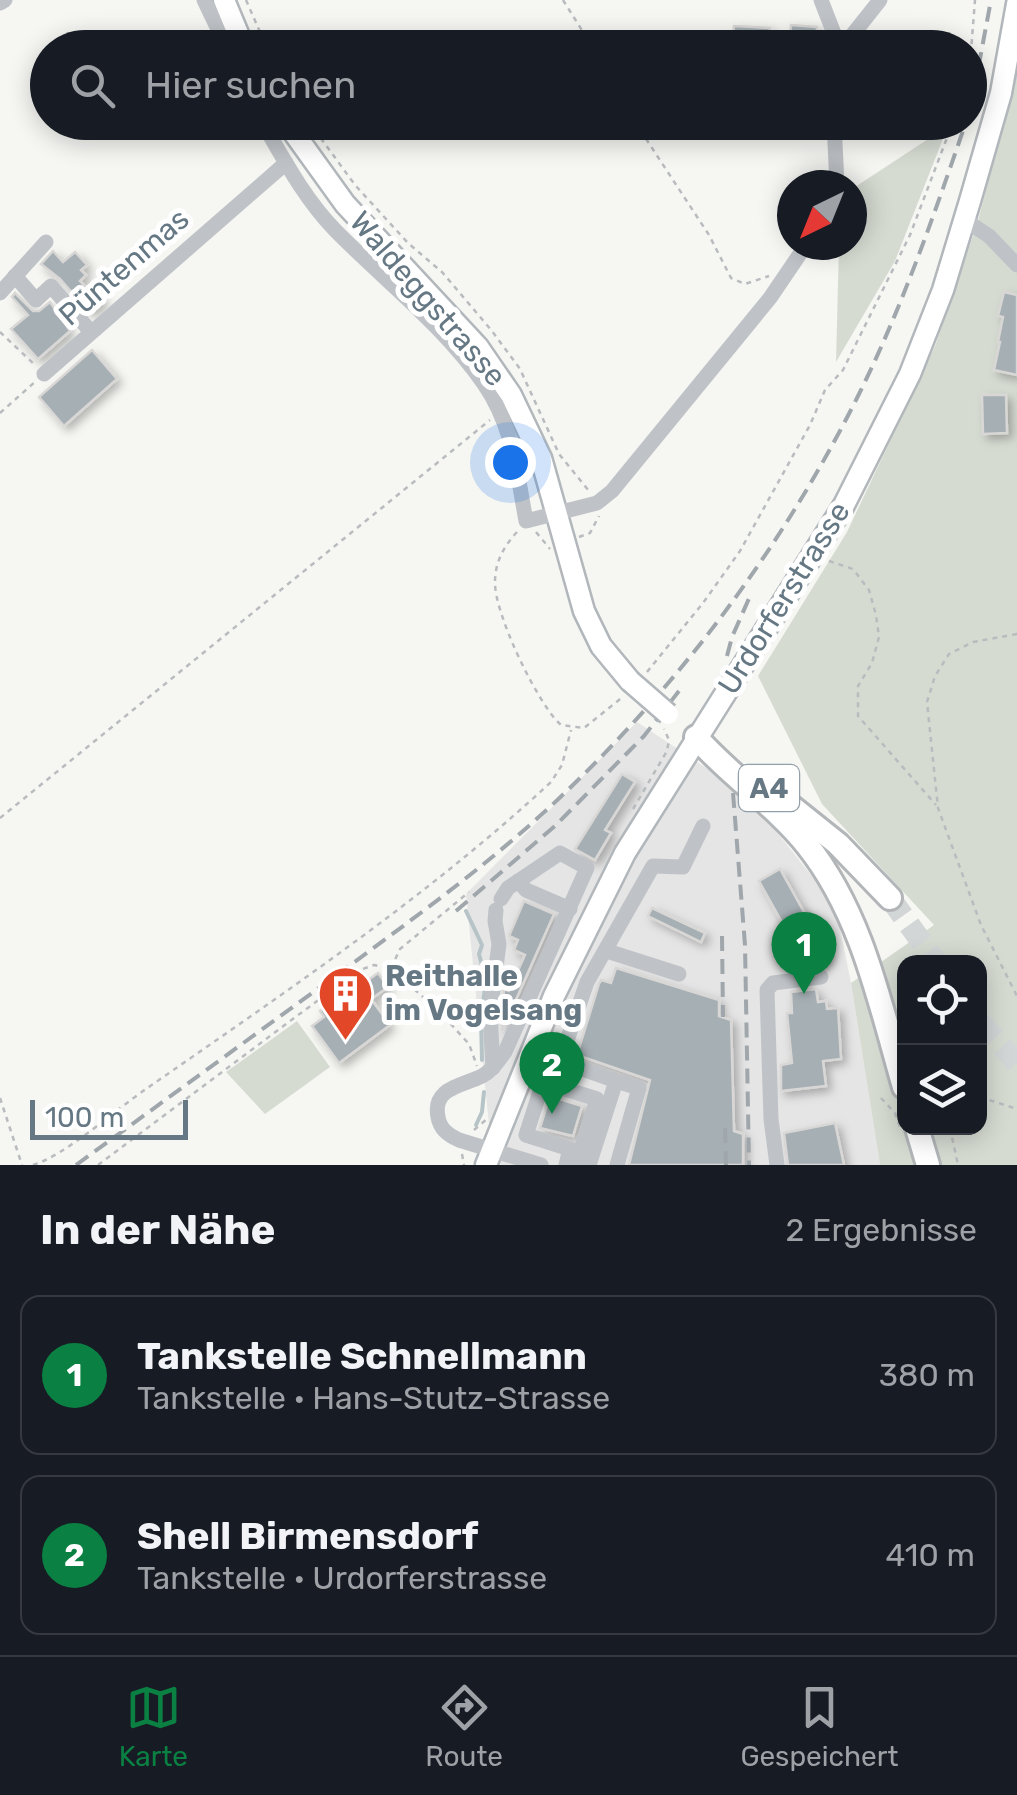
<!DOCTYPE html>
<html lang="de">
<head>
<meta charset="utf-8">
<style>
  :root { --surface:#171b24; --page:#242831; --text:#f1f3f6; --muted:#9ea1a6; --line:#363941; --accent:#0b8043 }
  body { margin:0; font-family:Rubik,sans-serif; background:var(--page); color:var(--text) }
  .controls { position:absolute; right:30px; bottom:30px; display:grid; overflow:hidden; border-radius:20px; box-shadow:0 5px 25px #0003 }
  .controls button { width:90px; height:90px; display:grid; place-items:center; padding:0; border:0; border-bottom:2px solid var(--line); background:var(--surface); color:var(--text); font:50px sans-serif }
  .compass { position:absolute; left:777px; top:170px; width:90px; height:90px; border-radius:50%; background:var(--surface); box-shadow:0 5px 25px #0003; rotate:223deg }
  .scale { position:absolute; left:30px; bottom:25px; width:158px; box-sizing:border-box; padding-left:10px; border:5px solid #657884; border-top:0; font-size:28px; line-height:35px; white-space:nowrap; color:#657884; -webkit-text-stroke:8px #fff; paint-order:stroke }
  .you { position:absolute; left:510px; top:462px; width:35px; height:35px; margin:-25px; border:8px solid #fff; border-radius:50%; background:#1a73e8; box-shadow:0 0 0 15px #1a73e833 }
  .badge { display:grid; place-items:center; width:65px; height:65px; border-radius:50%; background:var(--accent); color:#fff; font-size:32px; font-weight:700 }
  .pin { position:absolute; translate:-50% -82px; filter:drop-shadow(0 2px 5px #0008) }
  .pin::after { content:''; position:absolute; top:52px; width:35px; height:30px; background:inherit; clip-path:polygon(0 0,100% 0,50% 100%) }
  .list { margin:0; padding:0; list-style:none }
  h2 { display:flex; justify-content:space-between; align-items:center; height:130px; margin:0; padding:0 40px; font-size:42px }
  h2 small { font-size:32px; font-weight:400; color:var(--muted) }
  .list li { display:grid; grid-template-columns:65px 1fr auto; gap:30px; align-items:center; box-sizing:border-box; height:160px; margin:0 20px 20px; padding:0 20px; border:2px solid var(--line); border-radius:20px }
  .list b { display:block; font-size:38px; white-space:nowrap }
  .list p { margin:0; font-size:32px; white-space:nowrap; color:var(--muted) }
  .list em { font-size:32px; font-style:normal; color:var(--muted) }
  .icon { flex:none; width:55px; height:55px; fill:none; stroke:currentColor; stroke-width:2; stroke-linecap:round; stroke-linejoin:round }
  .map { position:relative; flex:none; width:1017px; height:1165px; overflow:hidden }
  .search { position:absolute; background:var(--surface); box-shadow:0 5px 25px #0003; left:30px; right:30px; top:30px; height:110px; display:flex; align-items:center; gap:25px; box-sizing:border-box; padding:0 35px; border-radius:55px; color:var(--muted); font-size:38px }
  .sheet { height:490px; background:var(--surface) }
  nav { display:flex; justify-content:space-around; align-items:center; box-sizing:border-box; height:140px; border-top:2px solid var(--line); background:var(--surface); font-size:28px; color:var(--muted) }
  nav a { display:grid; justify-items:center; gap:5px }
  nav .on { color:var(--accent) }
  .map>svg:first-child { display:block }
</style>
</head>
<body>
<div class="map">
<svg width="1017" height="1165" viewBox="0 0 1017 1165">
  <defs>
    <filter id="shadow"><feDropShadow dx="4.5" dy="4.5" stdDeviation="5" flood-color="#0004"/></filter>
  </defs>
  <rect width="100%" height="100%" fill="#f6f6f3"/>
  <polygon fill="#e4e5e4" points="637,722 747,795 835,905 851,983 880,1165 493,1165 466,894"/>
  <g fill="#d6dbd2" fill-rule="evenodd">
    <path d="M1017,70V1165H880L851,983L934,925L822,804L758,676L847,532L935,346L978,221ZM904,962H980V1128H904Z"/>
    <polygon points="948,126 895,261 836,362 839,245 852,245 852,189"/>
    <polygon points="297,1021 330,1067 265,1114 226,1072"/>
  </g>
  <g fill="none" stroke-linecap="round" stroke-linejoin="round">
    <g stroke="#b6c4c7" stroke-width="4">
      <polyline points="466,911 482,945 479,954 486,981 481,1018 482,1060"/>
      <polyline points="476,1125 482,1112 484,1092"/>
    </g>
  </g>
  <g fill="#a6afb4" stroke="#d8d7d5" stroke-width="2.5" filter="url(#shadow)">
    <polygon points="791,25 817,27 816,48 789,48"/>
    <polygon points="734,26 770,28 768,48 732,48"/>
    <polygon points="53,251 63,262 75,252 87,265 81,270 86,275 80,281 95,297 98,294 104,301 90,313 60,279 41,264"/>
    <polygon points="1004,292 1017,295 1017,375 994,370 1000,342 998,342 1003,317 998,316"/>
    <polygon points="15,293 33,311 39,311 50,302 70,331 38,359 11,329 28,315 12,297"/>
    <polygon points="92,350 117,379 64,426 39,397"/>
    <polygon points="982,395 1006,395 1007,433 983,434"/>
    <polygon points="622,774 635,782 605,830 611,833 595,860 575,849"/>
    <polygon points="780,869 829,957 811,967 807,967 759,881"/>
    <polygon points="524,901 554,914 502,1031 504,989 509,991 525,955 514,950 518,940 509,936"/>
    <polygon points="652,908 705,933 701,942 648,916"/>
    <polygon points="616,968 719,1000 719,1016 731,1020 734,1131 743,1134 743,1165 629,1165 650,1080 577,1055 599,984 601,980 611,983"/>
    <polygon points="378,973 388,987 371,999 390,1025 339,1063 312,1026 324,1017 320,1011 358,983 360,986"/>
    <polygon points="816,989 818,1002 826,1001 827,1009 838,1008 841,1059 823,1061 826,1086 781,1091 781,1065 792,1063 787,1013 792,1013 791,992"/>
    <polygon points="550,1096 582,1106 573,1136 540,1128"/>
    <polygon points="835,1123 844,1165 788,1165 784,1133"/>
  </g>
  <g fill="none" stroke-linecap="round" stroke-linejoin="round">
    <g stroke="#d2d6d7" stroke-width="22" stroke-dasharray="22 11" stroke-linecap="butt">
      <polyline points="890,898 936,962"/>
      <polyline points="980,1022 1017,1063"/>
    </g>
    <defs>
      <g id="major">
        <polyline points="224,0 244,48"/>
        <polyline points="286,122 345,204 478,347 511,395 541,458 584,611 601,646 630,681"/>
        <polyline points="486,1165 554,996 625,853 844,505 910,374 943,290 970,201 1001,93 1017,4"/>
      </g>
      <g id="highway">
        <path d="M696,737C730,776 774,804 807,845C862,914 880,1004 904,1087"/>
        <polyline points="778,796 838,844 890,898"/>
        <polyline points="917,1128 928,1165"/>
      </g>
    </defs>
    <use href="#major" stroke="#b2b7bb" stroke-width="25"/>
    <use href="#highway" stroke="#b2b6b9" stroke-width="28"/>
    <g stroke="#b9bcbe" stroke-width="2.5" stroke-dasharray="5 5" stroke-linecap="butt">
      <polyline points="246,0 267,48"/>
      <polyline points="563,0 593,48"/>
      <polyline points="569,48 586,37"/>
      <polyline points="970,64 975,0"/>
      <polyline points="309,122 355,185 408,243 442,272 492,331 520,369 559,454 589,491"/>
      <polyline points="635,122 709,235 731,278 745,284 769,276"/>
      <polyline points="0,332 35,365"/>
      <polyline points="0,413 36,381"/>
      <path d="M517,532C504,546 495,562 495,582C494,613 538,705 561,725L584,728L624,696"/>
      <polyline points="536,532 550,549"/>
      <polyline points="579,537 590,533 599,516"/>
      <polyline points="829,561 853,569 869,590 876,615 879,637 872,663 858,686 858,716 936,805"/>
      <polyline points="1017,634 973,642 949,654 935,676 927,702 938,808 981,925 1017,996"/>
      <polyline points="647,672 703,603 740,551 810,425 825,390 843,370 910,235 953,122"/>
      <polyline points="633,809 667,751 669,740 664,729"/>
      <polyline points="0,818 490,420"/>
      <polyline points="391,968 400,949 469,892"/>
      <polyline points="980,1097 1017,1109"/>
      <polyline points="0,1098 22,1165"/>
      <polyline points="881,1098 895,1113 901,1130"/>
      <polyline points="950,1128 958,1165"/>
      <polyline points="474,1130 487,1119"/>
      <polyline points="462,1154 464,1165"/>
      <path d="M33,1165C66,1155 115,1110 146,1089C284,993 427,897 551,782L562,765L571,730"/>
      <polyline points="98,1165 357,971 374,965 391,969 438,1010 469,1044 477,1066"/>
    </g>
    <g stroke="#bfc3c7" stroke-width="15">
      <polyline points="204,0 227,48"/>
      <polyline points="821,0 835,36 843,46"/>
      <polyline points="0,3 5,0"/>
      <polyline points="842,48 880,0"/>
      <path d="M262,122C284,160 305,199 335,230C385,281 443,325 484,384C513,426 517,473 526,521L597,503L612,491L770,298L806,245"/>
      <polyline points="834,122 837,185"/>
      <polyline points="965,220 989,236 1017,265"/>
      <polyline points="15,276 36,300 51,286 91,332"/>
      <polyline points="0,293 46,242"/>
      <polyline points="44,374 286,163"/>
      <polyline points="518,881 526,890 570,909"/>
      <path d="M501,899L508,888L560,853L587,868L505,1052C498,1061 492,1071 482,1076C463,1086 432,1087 438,1117C440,1129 448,1135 459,1140L541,1165"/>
      <polyline points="607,951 679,974"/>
      <polyline points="493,1068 490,1013 499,944 495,921 496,910"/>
      <polyline points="616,1081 560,1061 587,982 653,866 683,867 703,826"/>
      <polyline points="566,1165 570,1149 526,1135 543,1082 597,1099 576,1165"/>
      <polyline points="589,1165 616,1081 639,1088 617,1165"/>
      <polyline points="777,1165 771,1119 767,990 773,983 821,977"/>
    </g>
    <use href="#major" stroke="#fff" stroke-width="20"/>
    <use href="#highway" stroke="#fff" stroke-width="22"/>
    <g stroke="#a0a7ac" stroke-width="4" stroke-dasharray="15 8" stroke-linecap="butt">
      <polyline points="970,112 991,0"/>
      <polyline points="727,656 732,637 751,594"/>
      <polyline points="733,793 745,945 749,1165"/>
      <polyline points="456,911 555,826 644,736 679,691"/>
      <polyline points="722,936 723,1017"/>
      <polyline points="725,1128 726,1165"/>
      <path d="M76,1165C160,1104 243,1043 326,983C403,926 482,870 552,805C677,688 781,550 858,396C902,308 934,215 966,122"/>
    </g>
    <defs>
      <polyline id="major-bridge" points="630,681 668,714"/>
    </defs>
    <use href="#major-bridge" stroke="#b2b7bb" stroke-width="25" stroke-linecap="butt"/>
    <use href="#major-bridge" stroke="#fff" stroke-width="20"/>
  </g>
  <defs>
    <symbol id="building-pin" viewBox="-11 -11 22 30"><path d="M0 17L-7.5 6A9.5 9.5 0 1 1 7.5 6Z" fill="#e24827" stroke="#fff"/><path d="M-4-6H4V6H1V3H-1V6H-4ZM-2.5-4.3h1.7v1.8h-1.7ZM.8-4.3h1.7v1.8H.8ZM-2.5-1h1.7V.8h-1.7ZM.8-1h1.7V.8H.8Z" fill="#fff"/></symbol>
  </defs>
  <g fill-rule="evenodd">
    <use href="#building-pin" x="314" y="962" width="63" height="86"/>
  </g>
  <g text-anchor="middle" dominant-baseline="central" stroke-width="10" stroke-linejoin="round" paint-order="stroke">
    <rect fill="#fff" stroke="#93a0a9" stroke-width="2.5" x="739" y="765" width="60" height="46" rx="8"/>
    <g font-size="28" font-weight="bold" fill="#657884">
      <text x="769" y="788">A4</text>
    </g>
    <g font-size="30" fill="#657884" stroke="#fff">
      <text transform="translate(124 267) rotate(-41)">Püntenmas</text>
      <text transform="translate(428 299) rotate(49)">Waldeggstrasse</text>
      <text transform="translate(784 598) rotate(-58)">Urdorferstrasse</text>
    </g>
    <g font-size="30" font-weight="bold" fill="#657884" stroke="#fff" text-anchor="start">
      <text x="385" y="976">Reithalle<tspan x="385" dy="34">im Vogelsang</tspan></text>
    </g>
  </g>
</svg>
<div class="controls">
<button><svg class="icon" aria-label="locate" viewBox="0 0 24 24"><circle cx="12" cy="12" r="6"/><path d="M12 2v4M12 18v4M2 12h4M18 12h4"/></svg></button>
<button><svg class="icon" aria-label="layers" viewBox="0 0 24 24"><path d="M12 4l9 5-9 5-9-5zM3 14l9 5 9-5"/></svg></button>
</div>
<svg class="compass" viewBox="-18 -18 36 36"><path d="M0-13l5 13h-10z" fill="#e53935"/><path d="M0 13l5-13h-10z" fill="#9ea1a6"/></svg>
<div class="scale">100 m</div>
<div class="you"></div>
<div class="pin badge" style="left:804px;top:994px">1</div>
<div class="pin badge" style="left:552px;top:1114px">2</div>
<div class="search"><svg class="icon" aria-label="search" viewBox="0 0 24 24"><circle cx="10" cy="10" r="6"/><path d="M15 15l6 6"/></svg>Hier suchen</div>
</div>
<section class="sheet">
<h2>In der Nähe<small>2 Ergebnisse</small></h2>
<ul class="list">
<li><span class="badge">1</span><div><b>Tankstelle Schnellmann</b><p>Tankstelle · Hans-Stutz-Strasse</p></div><em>380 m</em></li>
<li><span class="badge">2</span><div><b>Shell Birmensdorf</b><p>Tankstelle · Urdorferstrasse</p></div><em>410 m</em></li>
</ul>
</section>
<nav>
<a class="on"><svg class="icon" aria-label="map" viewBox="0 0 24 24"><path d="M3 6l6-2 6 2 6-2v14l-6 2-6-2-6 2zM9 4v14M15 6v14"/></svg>Karte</a>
<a><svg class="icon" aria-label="directions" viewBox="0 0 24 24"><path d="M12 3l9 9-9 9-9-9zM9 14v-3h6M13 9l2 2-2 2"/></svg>Route</a>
<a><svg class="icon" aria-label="saved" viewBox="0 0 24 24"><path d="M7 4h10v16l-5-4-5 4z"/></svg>Gespeichert</a>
</nav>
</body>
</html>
